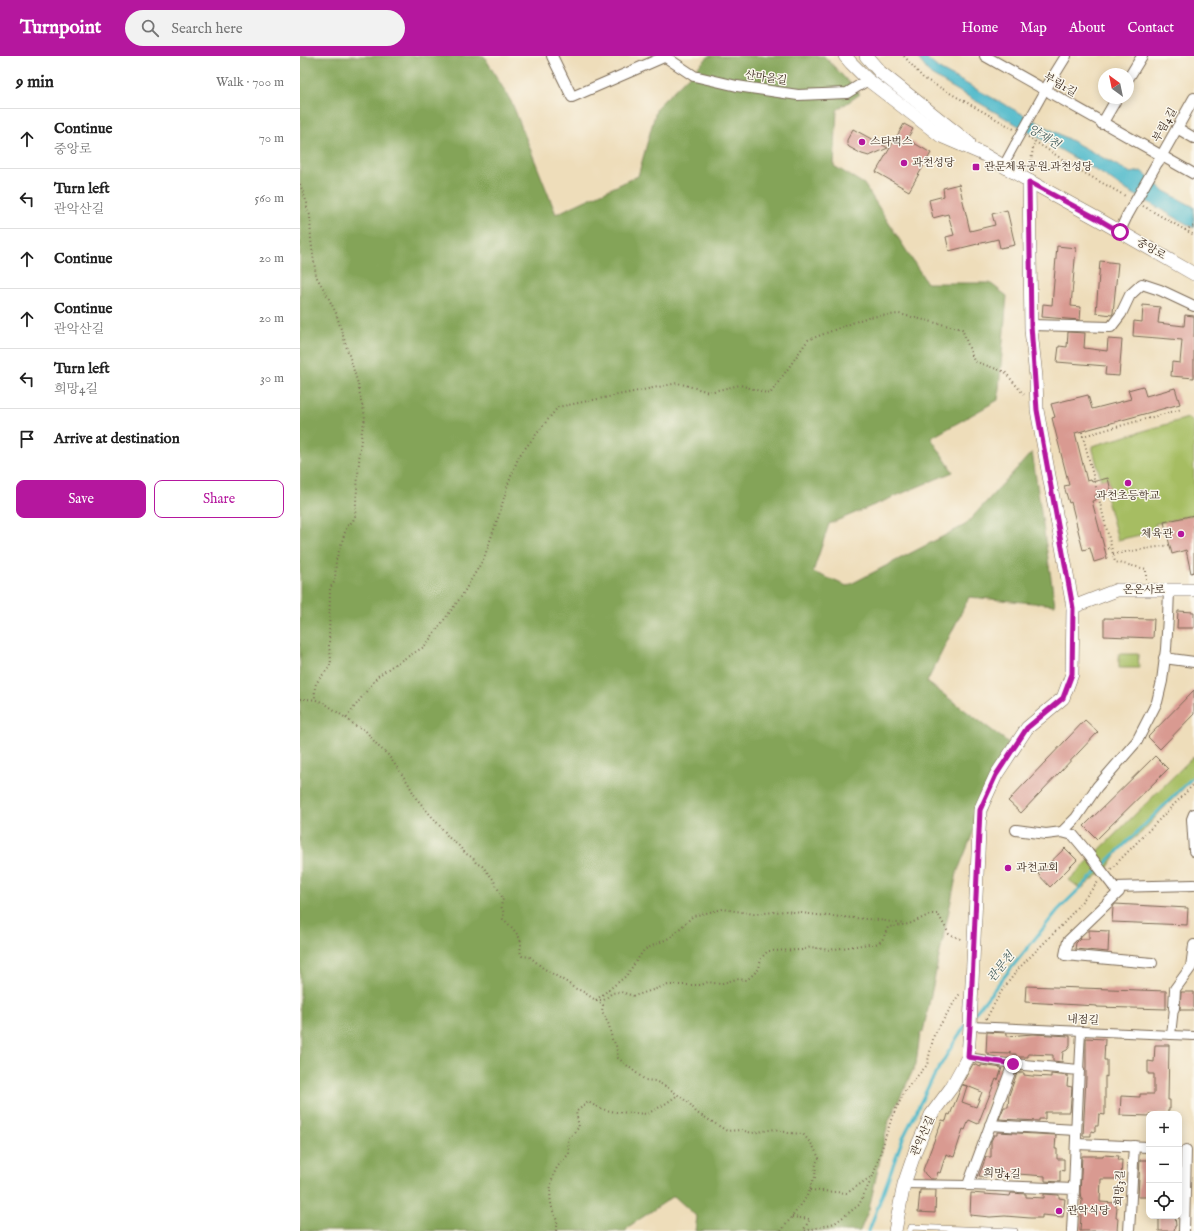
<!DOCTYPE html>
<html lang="en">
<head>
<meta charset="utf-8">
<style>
  :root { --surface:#fff; --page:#f2f2f2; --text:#222; --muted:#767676; --line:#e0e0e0; --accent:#b5179e }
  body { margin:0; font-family:"IM FELL English","Noto Serif KR",serif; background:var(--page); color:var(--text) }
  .controls { position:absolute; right:12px; bottom:12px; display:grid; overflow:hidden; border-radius:8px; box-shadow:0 2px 10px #0003 }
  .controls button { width:36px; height:36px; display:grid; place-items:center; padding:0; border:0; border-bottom:1px solid var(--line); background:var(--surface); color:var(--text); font:20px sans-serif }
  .compass { position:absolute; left:798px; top:12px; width:36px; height:36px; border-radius:50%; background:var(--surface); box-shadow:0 2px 10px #0003; rotate:327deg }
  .stop { position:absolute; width:12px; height:12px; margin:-9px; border:3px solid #b5179e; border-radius:50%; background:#fff }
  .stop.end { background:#b5179e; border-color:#fff; box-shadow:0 1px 4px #0008 }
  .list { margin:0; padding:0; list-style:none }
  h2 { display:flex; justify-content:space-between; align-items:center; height:52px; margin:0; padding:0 16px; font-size:17px }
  h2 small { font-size:13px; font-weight:400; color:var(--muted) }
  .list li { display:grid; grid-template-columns:26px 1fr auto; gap:12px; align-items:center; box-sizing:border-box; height:60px; padding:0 16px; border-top:1px solid var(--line) }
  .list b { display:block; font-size:15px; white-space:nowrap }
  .list p { margin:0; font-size:13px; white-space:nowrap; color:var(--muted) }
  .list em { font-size:13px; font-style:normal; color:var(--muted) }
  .actions { display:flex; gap:8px; padding:12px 16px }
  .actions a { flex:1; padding:9px 0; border:1px solid var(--accent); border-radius:8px; text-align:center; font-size:14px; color:var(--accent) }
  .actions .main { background:var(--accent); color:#fff }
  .icon { flex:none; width:22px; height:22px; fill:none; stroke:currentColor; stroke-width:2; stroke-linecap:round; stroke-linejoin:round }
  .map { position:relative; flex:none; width:894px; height:1175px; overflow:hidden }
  header { display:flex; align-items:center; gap:24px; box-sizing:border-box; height:56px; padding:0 20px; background:var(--accent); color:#fff }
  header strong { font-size:19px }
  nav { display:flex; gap:22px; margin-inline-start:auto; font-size:14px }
  .search { width:280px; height:36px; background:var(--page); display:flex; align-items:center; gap:10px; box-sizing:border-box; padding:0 14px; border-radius:22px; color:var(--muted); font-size:15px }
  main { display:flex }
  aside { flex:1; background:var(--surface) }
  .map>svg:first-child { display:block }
</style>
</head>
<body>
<header>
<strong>Turnpoint</strong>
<div class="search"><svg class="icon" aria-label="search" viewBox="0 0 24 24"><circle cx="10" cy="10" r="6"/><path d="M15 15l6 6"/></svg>Search here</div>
<nav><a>Home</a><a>Map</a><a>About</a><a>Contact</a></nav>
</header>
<main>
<aside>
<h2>9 min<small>Walk · 700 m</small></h2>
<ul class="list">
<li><svg class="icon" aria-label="ahead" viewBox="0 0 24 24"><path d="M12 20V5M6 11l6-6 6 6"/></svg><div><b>Continue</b><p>중앙로</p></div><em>70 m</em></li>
<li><svg class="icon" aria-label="left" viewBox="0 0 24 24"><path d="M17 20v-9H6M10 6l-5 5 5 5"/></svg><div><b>Turn left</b><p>관악산길</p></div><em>560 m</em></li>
<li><svg class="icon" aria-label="ahead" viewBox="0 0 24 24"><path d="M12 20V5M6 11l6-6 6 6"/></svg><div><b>Continue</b></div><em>20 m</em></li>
<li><svg class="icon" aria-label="ahead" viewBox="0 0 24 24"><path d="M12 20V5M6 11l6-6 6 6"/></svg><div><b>Continue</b><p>관악산길</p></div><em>20 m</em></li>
<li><svg class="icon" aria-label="left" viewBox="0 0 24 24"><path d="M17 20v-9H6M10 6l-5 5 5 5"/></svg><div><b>Turn left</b><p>희망4길</p></div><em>30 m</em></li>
<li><svg class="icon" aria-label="arrive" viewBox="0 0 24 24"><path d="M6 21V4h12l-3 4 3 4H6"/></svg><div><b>Arrive at destination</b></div></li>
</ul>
<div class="actions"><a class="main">Save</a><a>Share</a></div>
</aside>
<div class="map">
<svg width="894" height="1175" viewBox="0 0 894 1175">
  <rect width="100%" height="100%" fill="#fbf7ec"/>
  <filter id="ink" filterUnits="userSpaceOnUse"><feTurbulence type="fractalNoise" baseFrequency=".025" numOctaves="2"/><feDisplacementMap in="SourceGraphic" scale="8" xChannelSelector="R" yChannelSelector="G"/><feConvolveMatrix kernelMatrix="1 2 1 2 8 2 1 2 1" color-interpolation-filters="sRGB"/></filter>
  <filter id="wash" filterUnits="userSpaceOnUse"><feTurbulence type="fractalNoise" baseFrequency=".012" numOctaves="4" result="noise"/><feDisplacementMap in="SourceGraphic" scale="16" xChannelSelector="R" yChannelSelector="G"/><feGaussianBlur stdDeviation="0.9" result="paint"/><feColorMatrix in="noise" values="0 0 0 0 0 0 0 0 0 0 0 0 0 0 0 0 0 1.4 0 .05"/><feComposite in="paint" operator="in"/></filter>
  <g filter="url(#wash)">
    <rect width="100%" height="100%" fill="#eeddba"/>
    <g fill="#a6bd62" stroke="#707440">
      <polygon points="888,362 894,367 894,459 855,468 857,475 818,484 805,437 811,435 808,422 801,424 792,390"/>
      <polygon points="819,598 838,598 839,612 819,612"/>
      <polygon points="894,700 894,722 861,755 842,776 820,793 808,811 781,833 769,824"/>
    </g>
    <polygon fill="#84a458" stroke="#60673b" points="0,0 184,0 212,47 256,158 338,120 357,51 409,0 524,0 560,38 537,54 534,110 564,128 627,227 690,227 707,240 698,344 631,382 653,416 529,468 513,516 547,530 665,469 732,396 755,549 669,541 627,626 709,687 657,817 623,976 620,978 616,1008 588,1067 569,1153 560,1175 395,1175 397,1161 374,1140 328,1171 326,1175 0,1175"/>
    <polygon fill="#4fbacb" stroke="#457274" points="613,0 624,0 639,13 831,117 841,115 864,135 894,151 894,172 821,131 804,119 631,19 617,1"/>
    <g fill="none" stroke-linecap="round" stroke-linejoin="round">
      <g stroke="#4fbacb" stroke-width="3">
        <polyline points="675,957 758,854 894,720"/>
        <polyline points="569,1175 603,1082 630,1027 658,980 666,969"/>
      </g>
    </g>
    <g id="blocks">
      <g fill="#d99a91">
        <polygon points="604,68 613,73 607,83 631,97 609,135 576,116"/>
        <polygon points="553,73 588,92 569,100 562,98 549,91 547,88 547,84"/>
        <polygon points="659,128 670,175 695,169 692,158 707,154 715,189 700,192 698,183 649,195 646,181 654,179 648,158 633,162 629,144 644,140 643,132"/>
        <polygon points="757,190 776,192 771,250 781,251 780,264 742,261 743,248 752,249"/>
        <polygon points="800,205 818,207 813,257 812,259 796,257"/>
        <polygon points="843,249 860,251 858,267 884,270 885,259 894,260 894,322 871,320 872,306 880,307 882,284 833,280 834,265 842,266"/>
        <polygon points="768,276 785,277 784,292 807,295 808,283 822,284 819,320 805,319 806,310 757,306 759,290 767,291"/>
        <polygon points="843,330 846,340 875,332 880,348 775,377 787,425 791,424 792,426 808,422 811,435 795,439 796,444 792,445 807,502 794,506 790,492 783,494 771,446 769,447 764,430 769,429 752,362 755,361 751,348 788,339 792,353 831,343 828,334"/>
        <polygon points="894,459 894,516 891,517 886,494 872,498 864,466"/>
        <polygon points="878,555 894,556 894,572 877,572"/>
        <polygon points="804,562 854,563 853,582 804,580"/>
        <polygon points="894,634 894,658 860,693 848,681"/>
        <polygon points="785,664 798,676 721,757 708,745"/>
        <polygon points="855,700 868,713 797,783 784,770"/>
        <polygon points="765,792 777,804 750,831 738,818"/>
        <polygon points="815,848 888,852 887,869 812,866 813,851"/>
        <polygon points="789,874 809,875 808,896 775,893 776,887 780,883 789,883"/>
        <polygon points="726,930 866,935 866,953 797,951 797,950 725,946"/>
        <polygon points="881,936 894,936 894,954 880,954"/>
        <polygon points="687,976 707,977 707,980 733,978 770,980 770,990 767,994 763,996 762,1006 753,1005 753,999 728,998 728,1001 716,1001 716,998 710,998 710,995 709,998 686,997"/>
        <polygon points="786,982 805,983 804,1004 807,1004 807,1021 805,1020 805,1059 799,1058 798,1070 795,1070 795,1076 791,1075 791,1080 783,1080 786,1022"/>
        <polygon points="855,989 869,989 868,1044 870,1044 870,1053 868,1053 868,1058 849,1058 849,1060 820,1059 821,1040 840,1041 840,1038 854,1038 854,1018 848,1018 848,1005 854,1006"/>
        <polygon points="673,1008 681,1011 681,1009 702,1012 698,1024 696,1023 678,1068 669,1064 665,1074 663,1073 654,1101 646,1098 640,1117 638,1116 636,1123 630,1123 625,1118 623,1114 642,1064 646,1065 648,1058 650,1059 662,1029 667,1030 662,1046 676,1051 682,1036 662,1028"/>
        <polygon points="717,1017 724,1017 724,1019 732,1020 751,1021 751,1018 768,1020 767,1030 772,1031 770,1056 745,1056 745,1063 739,1063 739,1065 699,1063 704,1051 708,1051 709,1039"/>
        <polygon points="697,1076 756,1079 755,1093 757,1093 757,1103 764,1103 764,1115 760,1114 760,1126 745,1125 745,1120 718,1118 717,1121 704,1120 704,1116 692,1115 686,1121 679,1120 686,1101 691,1101 691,1085 694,1079 697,1079"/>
        <polygon points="803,1099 819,1100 818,1104 822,1104 821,1123 801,1123 800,1146 815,1147 816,1151 817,1151 816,1162 818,1162 817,1175 780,1175 782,1143 781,1143 780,1136 782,1100 803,1100"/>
        <polygon points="840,1104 849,1104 849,1141 838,1141"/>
        <polygon points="620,1134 636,1134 635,1157 618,1156"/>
        <polygon points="671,1137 710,1140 711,1137 726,1138 726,1141 744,1142 744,1138 759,1139 759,1142 765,1143 763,1161 742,1159 742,1162 730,1162 705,1160 690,1161 670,1159"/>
        <polygon points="859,1160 875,1160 876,1170 875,1170 874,1175 859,1175"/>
      </g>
    </g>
  </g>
  <g filter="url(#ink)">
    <use href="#blocks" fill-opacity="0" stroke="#7a6955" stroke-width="1"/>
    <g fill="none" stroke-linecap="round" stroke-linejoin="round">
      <defs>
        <polyline id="service" points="610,1175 611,1171 715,1175"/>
        <g id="pedestrian">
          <polyline points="703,110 715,88"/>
          <polyline points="670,970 894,980"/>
          <polyline points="871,979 874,952"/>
          <polyline points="668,1001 713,1008"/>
          <polyline points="779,1014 781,975"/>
          <polyline points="604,1128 668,1129"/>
        </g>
        <g id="minor">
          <polyline points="252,0 272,41 364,1"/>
          <polyline points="364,0 394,20 437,30 498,39 547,37 568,24"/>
          <polyline points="685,0 894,118"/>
          <polyline points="828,23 842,0"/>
          <polyline points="745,34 766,0"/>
          <polyline points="802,68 817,42"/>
          <polyline points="877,72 894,82"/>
          <polyline points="858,106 894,42"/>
          <polyline points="820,175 827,160"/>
          <polyline points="731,269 811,271 821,258 830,239 842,228 860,234 894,250"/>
          <polyline points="864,602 894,606"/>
          <polyline points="894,758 892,763 894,795"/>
          <polyline points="716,774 746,778 762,776 773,779 788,797"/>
          <polyline points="762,776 776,762 797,731 837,685 857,646 862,625 866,593 868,561 869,534"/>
          <polyline points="814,831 819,836 768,885 765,899 852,907"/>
          <polyline points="814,831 894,829"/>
          <polyline points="874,952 875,933 891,911 894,889"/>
          <polyline points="690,1069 776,1074"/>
          <polyline points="776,1088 849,1091"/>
          <path d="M772,1175C775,1121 776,1068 779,1014L713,1008L668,1129L774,1133"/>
          <polyline points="829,1175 834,1090"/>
          <polyline points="884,1175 886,1094"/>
        </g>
        <g id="tertiary">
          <polyline points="545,0 551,7 568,24 641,80 683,98 729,125 798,163 894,218"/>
          <polyline points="566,0 580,16 669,87"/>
          <polyline points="773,551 817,534 894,534"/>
          <polyline points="595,1175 604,1128 616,1093 631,1059 651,1032 668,1001 670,970 680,754 696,719 727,672 763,642 772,618 773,551 737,354 736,321 731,274 729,125"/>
        </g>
      </defs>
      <use href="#service" stroke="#7a6955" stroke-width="6"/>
      <use href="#pedestrian" stroke="#7a6955" stroke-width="10"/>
      <use href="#minor" stroke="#7a6955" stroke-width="12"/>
      <use href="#tertiary" stroke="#7a6955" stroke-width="14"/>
      <g stroke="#7a6955" stroke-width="2" stroke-dasharray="1 3" stroke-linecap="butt">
        <polyline points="604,0 623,22 714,73"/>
        <polyline points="728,81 776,112 827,141"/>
        <polyline points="730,113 734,85"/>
        <path d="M0,128L7,147V154L10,159L11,184L16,220L26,237L36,257L58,328L61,345L64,355L65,363L62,374L60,392L55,460L53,465L47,470L36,504L35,525L30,532L29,592C35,615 25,612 16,628C14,632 15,639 15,643"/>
        <polyline points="843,150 894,179"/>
        <polyline points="885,174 894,170"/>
        <polyline points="782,376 783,380"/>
        <polyline points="804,493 811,492"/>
        <polyline points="813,498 870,489"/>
        <polyline points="846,524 846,513 815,506 783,380 882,353"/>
        <path d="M0,643C5,643 11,643 16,644C27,647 36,656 46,662L78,620L95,608L124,591L161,541L184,502L199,459L208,428L219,400L258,351L378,327L409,336L440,329L470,338L508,284L568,261L599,258L662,273L674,305L705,316L725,340"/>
        <path d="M46,662L56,670L65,674L78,690L88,699L108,727L116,742L145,776L148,781L159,790L165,797L173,802L176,807L182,810L193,823L203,843L201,850L204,857L203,863C209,868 220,879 221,887C221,893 219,895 222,900L230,901L243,912L268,927L274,932L282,935L303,949L302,955L309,969L312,983L316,989L318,1002L345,1024L355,1025L367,1031L389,1047L397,1057L406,1062L427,1075L441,1074L452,1077L475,1073L488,1077L503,1078L513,1090L519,1102L516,1107L515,1121L510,1130V1134L504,1145L481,1175"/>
        <polyline points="811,813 894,728"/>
        <path d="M296,944H304L312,937L321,936L334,940L368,929H401L408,926L420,928L436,923L447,924L459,913L461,902L468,895L502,894L511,891L528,894L569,888C583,889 583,882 588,871L609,868L631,858H638L649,878L663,884"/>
        <polyline points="296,944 326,920 344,894 371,881 393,860 423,853 454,858 486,855 517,859 579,864 604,868"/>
        <polyline points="686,963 701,936 719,912 763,868 798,826"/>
        <polyline points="510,1134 547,1137 572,1120"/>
        <polyline points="492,1161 510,1163 503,1175"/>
        <path d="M256,1175C259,1165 256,1164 253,1155C248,1141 250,1122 258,1110C261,1106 265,1102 269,1098L268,1083L279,1071L276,1056L288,1046L301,1053L316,1056L347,1058L365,1048L378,1039"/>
        <polyline points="505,1175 535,1167 559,1149 573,1120 592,1061 606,1033 627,1009 634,979 658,940 661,937"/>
      </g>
      <use href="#service" stroke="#fff" stroke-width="5"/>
      <use href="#pedestrian" stroke="#fff" stroke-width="8"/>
      <use href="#minor" stroke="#fff" stroke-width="10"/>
      <use href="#tertiary" stroke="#fff" stroke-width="13"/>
      <defs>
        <polyline id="pedestrian-bridge" points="715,88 743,38"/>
        <g id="minor-bridge">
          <polyline points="827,160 857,107"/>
          <polyline points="788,797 814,831"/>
        </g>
      </defs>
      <use href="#pedestrian-bridge" stroke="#7a6955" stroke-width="10" stroke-linecap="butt"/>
      <use href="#minor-bridge" stroke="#7a6955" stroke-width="12" stroke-linecap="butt"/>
      <use href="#pedestrian-bridge" stroke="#fff" stroke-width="8"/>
      <use href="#minor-bridge" stroke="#fff" stroke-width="10"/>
    </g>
  </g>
  <g fill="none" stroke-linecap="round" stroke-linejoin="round" filter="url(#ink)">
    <polyline stroke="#b5179e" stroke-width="5" points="713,1008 668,1001 670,970 680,754 696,719 727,672 763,642 772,618 773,552 737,354 731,269 729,126 798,163 820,176"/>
  </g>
  <g fill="#b5179e" stroke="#fbf7ec" stroke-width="1.5">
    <circle cx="562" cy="86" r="4"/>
    <circle cx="604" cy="107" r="4"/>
    <rect x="672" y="107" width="8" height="8" rx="2"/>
    <circle cx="828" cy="427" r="4"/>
    <circle cx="881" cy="478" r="4"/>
    <circle cx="708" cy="812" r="4"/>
    <circle cx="759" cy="1155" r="4"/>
  </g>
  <g text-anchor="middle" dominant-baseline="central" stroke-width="3" stroke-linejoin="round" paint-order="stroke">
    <g font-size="11" fill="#3b2a1e" stroke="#fbf7ec">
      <text transform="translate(466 22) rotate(8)">산마을길</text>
      <text transform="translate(760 29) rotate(30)">부림1길</text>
      <text transform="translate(865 69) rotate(-60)">부림4길</text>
      <text transform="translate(851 193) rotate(30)">중앙로</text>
      <text x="844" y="534">온온사로</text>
      <text transform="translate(783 964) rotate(3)">내점길</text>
      <text transform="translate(623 1080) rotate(-66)">관악산길</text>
      <text transform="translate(702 1118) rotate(2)">희망4길</text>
      <text transform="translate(820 1132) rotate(-87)">희망3길</text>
    </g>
    <g font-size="11" fill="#3b2a1e" stroke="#fbf7ec" text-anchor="start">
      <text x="570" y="86">스타벅스</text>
      <text x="612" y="107">과천성당</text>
      <text x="684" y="111">관문체육공원.과천성당</text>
      <text x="828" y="440" text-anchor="middle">과천초등학교</text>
      <text x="873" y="478" text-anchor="end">체육관</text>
      <text x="716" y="812">과천교회</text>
      <text x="767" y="1155">관악식당</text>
    </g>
    <g font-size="12" font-style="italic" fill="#425c5b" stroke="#fbf7ec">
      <text transform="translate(744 81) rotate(31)">양재천</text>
      <text transform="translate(701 911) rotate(-51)">관문천</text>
    </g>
  </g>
</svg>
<div class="controls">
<button>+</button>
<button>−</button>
<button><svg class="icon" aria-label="locate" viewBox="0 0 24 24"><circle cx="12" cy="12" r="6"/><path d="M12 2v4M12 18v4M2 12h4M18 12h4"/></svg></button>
</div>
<svg class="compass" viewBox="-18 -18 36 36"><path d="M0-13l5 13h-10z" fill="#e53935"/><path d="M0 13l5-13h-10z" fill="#767676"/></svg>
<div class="stop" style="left:820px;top:176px"></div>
<div class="stop end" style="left:713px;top:1008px"></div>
</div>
</main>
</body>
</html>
